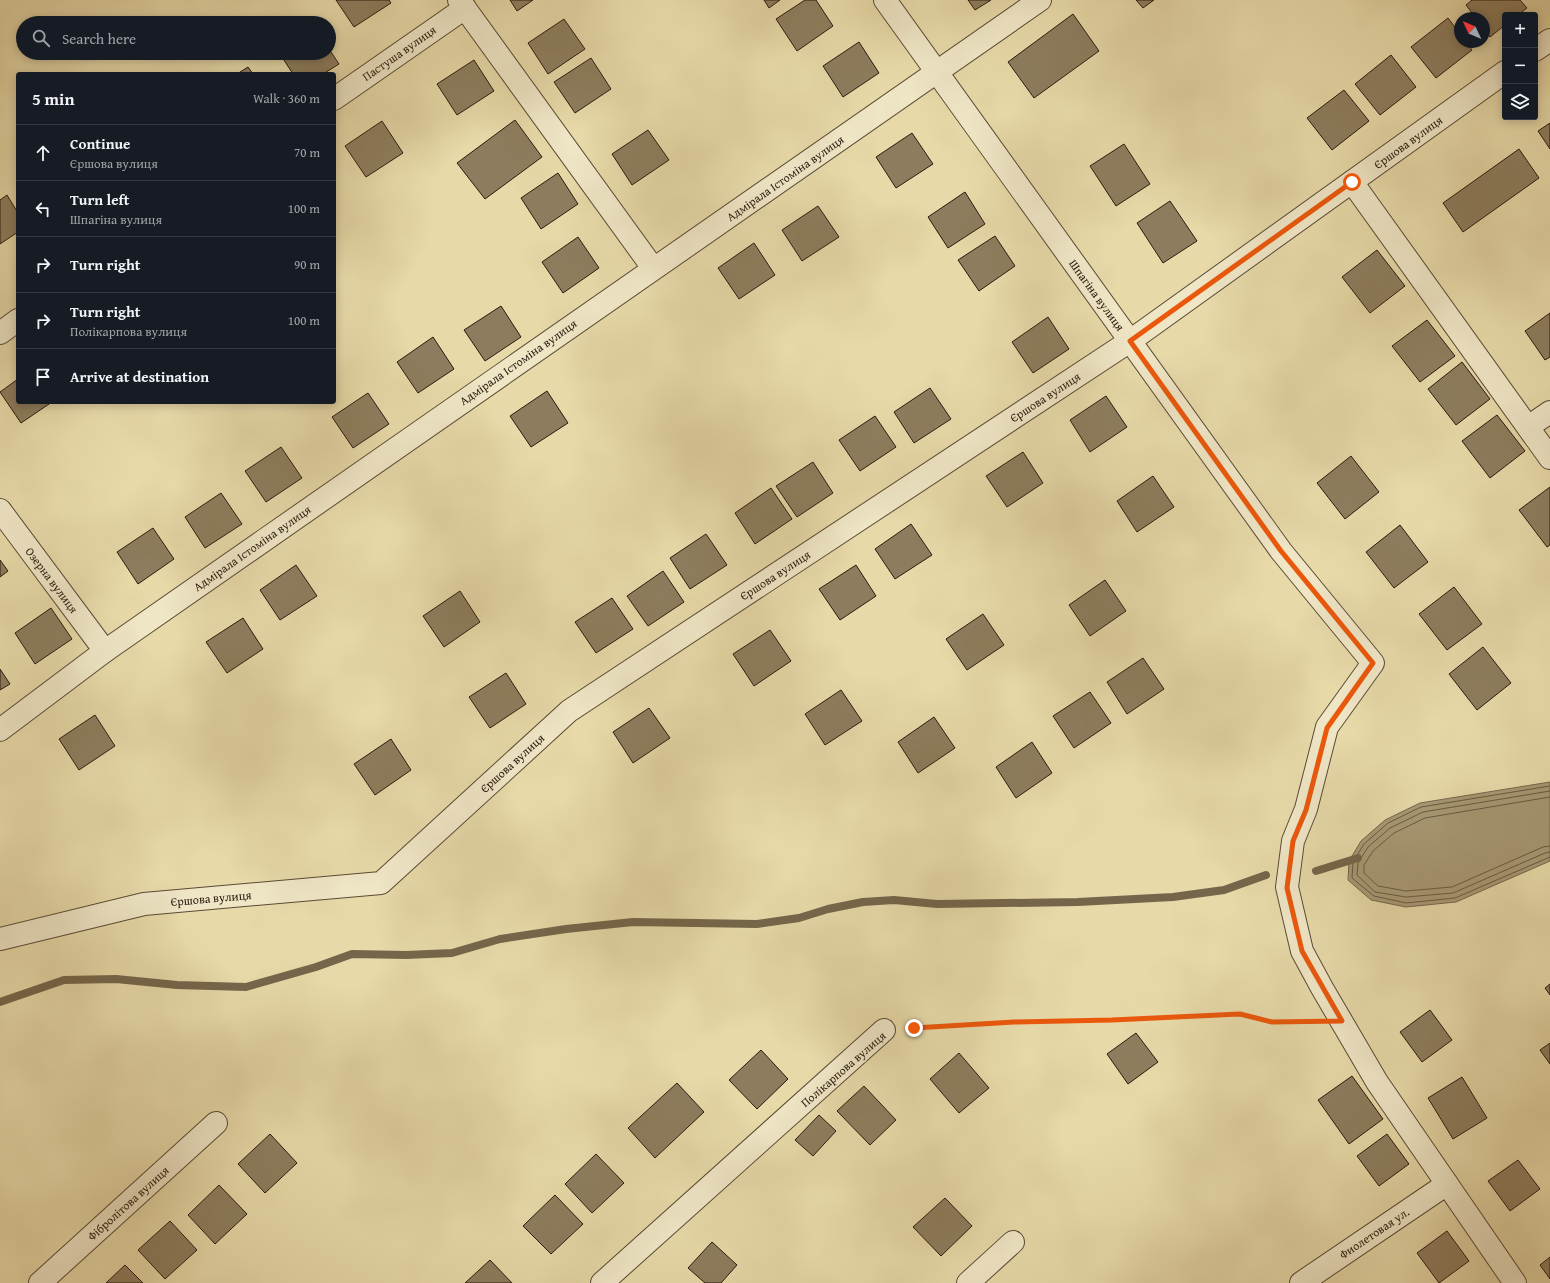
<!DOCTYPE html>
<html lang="en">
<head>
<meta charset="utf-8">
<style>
  :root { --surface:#171b24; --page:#20242c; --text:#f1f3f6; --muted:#9ea1a6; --line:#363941 }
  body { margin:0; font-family:"Gentium Book Plus",serif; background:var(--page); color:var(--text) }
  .controls { position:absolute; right:12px; top:12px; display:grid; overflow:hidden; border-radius:4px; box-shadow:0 2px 10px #0003 }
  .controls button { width:36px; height:36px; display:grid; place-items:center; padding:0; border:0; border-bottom:1px solid var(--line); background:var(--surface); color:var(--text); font:20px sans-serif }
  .compass { position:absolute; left:1454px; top:12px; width:36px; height:36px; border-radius:50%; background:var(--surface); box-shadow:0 2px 10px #0003; rotate:314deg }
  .stop { position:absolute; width:12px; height:12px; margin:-9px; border:3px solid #ea580c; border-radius:50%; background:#fff }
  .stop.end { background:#ea580c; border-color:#fff; box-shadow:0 1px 4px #0008 }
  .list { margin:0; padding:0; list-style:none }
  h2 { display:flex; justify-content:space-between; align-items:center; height:52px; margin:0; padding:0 16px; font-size:17px }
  h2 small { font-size:13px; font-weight:400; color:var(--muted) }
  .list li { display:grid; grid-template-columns:26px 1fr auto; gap:12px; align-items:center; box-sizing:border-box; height:56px; padding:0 16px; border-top:1px solid var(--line) }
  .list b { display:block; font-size:15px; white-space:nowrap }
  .list p { margin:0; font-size:13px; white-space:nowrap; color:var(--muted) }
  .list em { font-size:13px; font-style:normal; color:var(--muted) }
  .icon { flex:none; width:22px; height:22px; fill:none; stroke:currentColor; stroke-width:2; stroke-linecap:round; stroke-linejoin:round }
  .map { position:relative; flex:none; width:1550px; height:1283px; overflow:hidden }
  .search { position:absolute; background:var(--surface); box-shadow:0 2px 10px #0003; left:16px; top:16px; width:320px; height:44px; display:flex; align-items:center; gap:10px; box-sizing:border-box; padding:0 14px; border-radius:22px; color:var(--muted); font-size:15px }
  .panel { position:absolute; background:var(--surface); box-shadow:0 2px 10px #0003; left:16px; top:72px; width:320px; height:332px; border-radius:4px }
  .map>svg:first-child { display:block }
</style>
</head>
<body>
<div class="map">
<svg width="1550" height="1283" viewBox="0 0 1550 1283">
  <rect width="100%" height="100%" fill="#e7d9a8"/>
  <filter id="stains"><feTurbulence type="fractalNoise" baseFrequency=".005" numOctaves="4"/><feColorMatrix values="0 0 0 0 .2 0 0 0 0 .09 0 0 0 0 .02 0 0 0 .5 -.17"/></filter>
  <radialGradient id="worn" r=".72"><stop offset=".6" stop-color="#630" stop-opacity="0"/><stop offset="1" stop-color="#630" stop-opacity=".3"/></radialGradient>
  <polygon fill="#a79874" stroke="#75664b" points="1550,782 1550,861 1456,902 1406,907 1371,900 1348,880 1349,861 1361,841 1385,820 1420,803"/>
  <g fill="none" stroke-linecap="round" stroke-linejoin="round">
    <g stroke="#695941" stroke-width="1">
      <polyline points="1550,786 1421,807 1388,823 1364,844 1353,862 1352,878 1374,896 1406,903 1455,898 1550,857"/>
      <polyline points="1550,791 1423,812 1390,828 1368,847 1358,863 1357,875 1375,892 1406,897 1453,893 1545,853 1550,852"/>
      <polyline points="1550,797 1425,818 1394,833 1373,851 1364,865 1364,873 1378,886 1406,891 1452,887 1543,847 1550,846"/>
    </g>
    <g stroke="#75664b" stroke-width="8">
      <polyline points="1316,871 1358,858"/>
      <polyline points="0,1002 64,980 116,979 177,985 246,987 316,967 352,954 406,955 452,953 500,939 566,929 633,922 757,924 799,918 828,909 863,902 894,900 937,904 1078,902 1173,897 1224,890 1266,875"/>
    </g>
  </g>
  <g fill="#8d7d5e" stroke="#2b1a0e">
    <polygon points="336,0 389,0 391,3 354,27"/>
    <polygon points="510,0 533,0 517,11"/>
    <polygon points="764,0 780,0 769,8"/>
    <polygon points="805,0 816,0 833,26 797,51 776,19"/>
    <polygon points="968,0 991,0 975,10"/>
    <polygon points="1136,0 1154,0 1143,8"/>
    <polygon points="1472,0 1520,0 1527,8 1518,15 1505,15 1505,25 1490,37 1484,29 1484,18 1476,18 1466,5"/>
    <polygon points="1073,14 1099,51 1034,98 1008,62"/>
    <polygon points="1448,18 1460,34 1460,42 1466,42 1472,50 1436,78 1411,47"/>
    <polygon points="564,19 585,49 548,74 528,43"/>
    <polygon points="859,42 879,73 843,97 823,66"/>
    <polygon points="329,49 339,64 323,74 293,74 282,57 287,53 329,53"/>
    <polygon points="1391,55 1416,87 1380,115 1355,84"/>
    <polygon points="591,58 611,89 575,113 554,82"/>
    <polygon points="474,60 494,91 457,115 437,84"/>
    <polygon points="248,67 253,74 237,74"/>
    <polygon points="1344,90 1369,121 1332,150 1307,118"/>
    <polygon points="515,120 542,157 485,199 457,163"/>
    <polygon points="382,121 403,153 366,177 345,146"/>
    <polygon points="1550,123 1550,149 1538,131"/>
    <polygon points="648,130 669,160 632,185 612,154"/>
    <polygon points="912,133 933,164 896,188 876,157"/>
    <polygon points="1124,144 1150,184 1116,206 1090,166"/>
    <polygon points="1519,149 1539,178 1463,232 1443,203"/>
    <polygon points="558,173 578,204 541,229 521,198"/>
    <polygon points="965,192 985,224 948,248 928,217"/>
    <polygon points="7,195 18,213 18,232 0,244 0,200"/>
    <polygon points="1170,201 1197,241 1163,263 1137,223"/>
    <polygon points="818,206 839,237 802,261 782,230"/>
    <polygon points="995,236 1015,266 979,291 958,260"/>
    <polygon points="578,237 599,268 563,293 542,262"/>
    <polygon points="754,243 775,275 739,299 718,268"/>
    <polygon points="1377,250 1405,286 1370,313 1342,277"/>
    <polygon points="501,306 521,337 485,361 464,330"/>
    <polygon points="1550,313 1550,357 1545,360 1525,331"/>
    <polygon points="1048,317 1069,349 1033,373 1012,342"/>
    <polygon points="1427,320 1455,356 1420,382 1392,346"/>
    <polygon points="433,337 454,369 418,393 397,362"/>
    <polygon points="1462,362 1490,399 1456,425 1428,389"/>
    <polygon points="18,379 18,402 52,402 21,423 0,392"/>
    <polygon points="930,388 951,419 914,443 894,412"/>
    <polygon points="547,391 568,423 531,447 510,416"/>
    <polygon points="368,393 389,424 353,448 332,417"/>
    <polygon points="1106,396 1127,427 1090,452 1070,420"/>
    <polygon points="1497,415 1525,451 1490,478 1462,441"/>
    <polygon points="875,416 896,447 860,471 839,440"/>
    <polygon points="281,447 302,478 266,502 245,471"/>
    <polygon points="1023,452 1043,483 1007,507 986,476"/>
    <polygon points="1351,456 1379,492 1345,519 1317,483"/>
    <polygon points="813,462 833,493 797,517 776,486"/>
    <polygon points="1153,476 1174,507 1137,532 1117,501"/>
    <polygon points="1550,487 1550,545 1547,547 1519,510"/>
    <polygon points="771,488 792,519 755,544 735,513"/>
    <polygon points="221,493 242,524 205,548 185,517"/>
    <polygon points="911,524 932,555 895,579 875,549"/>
    <polygon points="1400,525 1428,562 1394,588 1366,552"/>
    <polygon points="153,528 174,559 138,584 117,552"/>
    <polygon points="706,534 727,565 690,589 670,558"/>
    <polygon points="0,560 8,571 0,577"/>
    <polygon points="296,565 317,596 280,620 260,590"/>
    <polygon points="856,565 876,596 840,620 819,589"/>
    <polygon points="663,571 684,602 648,626 627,596"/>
    <polygon points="1105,580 1126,611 1090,636 1069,605"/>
    <polygon points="1454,587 1482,624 1447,650 1419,614"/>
    <polygon points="460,591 480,622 444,647 423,616"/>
    <polygon points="612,598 633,629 596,653 575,622"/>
    <polygon points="51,608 72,639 35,664 15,633"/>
    <polygon points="983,614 1004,645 967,670 946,639"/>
    <polygon points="243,618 263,649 227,673 206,642"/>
    <polygon points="770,630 791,661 754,686 733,654"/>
    <polygon points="1483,647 1511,683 1477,710 1449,674"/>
    <polygon points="1143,658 1164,689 1127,714 1107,682"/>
    <polygon points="0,669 10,684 0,690"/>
    <polygon points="506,673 526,704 490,728 469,697"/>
    <polygon points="841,690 862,721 825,745 805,714"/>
    <polygon points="1090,692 1111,723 1074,748 1053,716"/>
    <polygon points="649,708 670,738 633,763 613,732"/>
    <polygon points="95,715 115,746 79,770 59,739"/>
    <polygon points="934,717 955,748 918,773 898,742"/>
    <polygon points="391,739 411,770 375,795 354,764"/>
    <polygon points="1032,742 1052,773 1016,798 996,767"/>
    <polygon points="1550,984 1550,995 1545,988"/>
    <polygon points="1430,1010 1452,1040 1422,1062 1400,1032"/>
    <polygon points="1136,1033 1158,1062 1128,1084 1107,1054"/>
    <polygon points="1550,1043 1550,1064 1540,1050"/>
    <polygon points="761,1050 788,1079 757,1109 729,1080"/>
    <polygon points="959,1053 989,1088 959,1113 930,1079"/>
    <polygon points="1352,1076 1383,1119 1349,1144 1318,1100"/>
    <polygon points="1462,1077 1487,1118 1453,1139 1428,1098"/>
    <polygon points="677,1083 704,1112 655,1158 628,1128"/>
    <polygon points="864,1086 896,1120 870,1145 837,1111"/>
    <polygon points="819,1115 836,1131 813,1156 795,1140"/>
    <polygon points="270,1134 297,1163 265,1193 238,1164"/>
    <polygon points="1387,1134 1409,1164 1379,1186 1357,1156"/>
    <polygon points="596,1154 624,1183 592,1213 565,1184"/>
    <polygon points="1518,1160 1540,1189 1510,1211 1488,1181"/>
    <polygon points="219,1185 247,1214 215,1244 188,1215"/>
    <polygon points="555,1195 583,1224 551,1254 523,1226"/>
    <polygon points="945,1198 972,1226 941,1256 913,1227"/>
    <polygon points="170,1221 197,1250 165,1279 138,1250"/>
    <polygon points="1447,1231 1469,1261 1439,1283 1417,1253"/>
    <polygon points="712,1242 737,1265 721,1283 705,1283 688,1268"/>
    <polygon points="1550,1257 1550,1279 1540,1265"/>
    <polygon points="490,1260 512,1283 465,1283"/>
    <polygon points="125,1265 143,1283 106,1283"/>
  </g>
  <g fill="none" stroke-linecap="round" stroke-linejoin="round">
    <defs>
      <g id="minor">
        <polyline points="459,0 653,268"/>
        <polyline points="885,0 1281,551 1373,663 1327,727 1306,809 1293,841 1287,887 1302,951 1322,988 1377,1082 1515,1283"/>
        <polyline points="1535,50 1550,40"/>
        <polyline points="334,99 465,8"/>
        <polyline points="1352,182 1550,458"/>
        <polyline points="0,333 18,320"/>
        <polyline points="1528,427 1550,412"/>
        <polyline points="0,510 105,651"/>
        <polyline points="0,730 105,651 1040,0"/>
        <polyline points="0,939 144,904 381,883 569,711 1130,341 1505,72"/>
        <polyline points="40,1283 216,1123"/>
        <polyline points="602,1283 884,1030"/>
        <polyline points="968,1283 1013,1242"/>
        <polyline points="1301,1283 1447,1184"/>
      </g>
    </defs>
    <use href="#minor" stroke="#5a4a34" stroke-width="24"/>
    <polyline stroke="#2b1a0e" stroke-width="2.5" stroke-dasharray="3 2" stroke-linecap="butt" points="908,1028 1014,1022 1112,1020 1240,1014 1272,1022 1312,1021"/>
    <use href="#minor" stroke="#efe6c6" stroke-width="22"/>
  </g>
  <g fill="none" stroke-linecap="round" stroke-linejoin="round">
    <polyline stroke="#ea580c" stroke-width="5" points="914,1028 1014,1022 1112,1020 1240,1014 1272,1022 1342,1021 1302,951 1287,888 1293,841 1306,810 1327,728 1373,663 1281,551 1130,341 1352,182"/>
  </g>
  <g text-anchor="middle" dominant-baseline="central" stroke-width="3.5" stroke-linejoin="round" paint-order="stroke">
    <g font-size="12" fill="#2b1a0e" stroke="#efe6c6">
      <text transform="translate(399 53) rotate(-35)">Пастуша вулиця</text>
      <text transform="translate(1408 142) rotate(-36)">Єршова вулиця</text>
      <text transform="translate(785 178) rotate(-35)">Адмірала Істоміна вулиця</text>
      <text transform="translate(1097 295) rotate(54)">Шпагіна вулиця</text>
      <text transform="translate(518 362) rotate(-35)">Адмірала Істоміна вулиця</text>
      <text transform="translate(1045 397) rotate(-33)">Єршова вулиця</text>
      <text transform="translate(252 548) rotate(-35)">Адмірала Істоміна вулиця</text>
      <text transform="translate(775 575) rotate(-33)">Єршова вулиця</text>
      <text transform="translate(52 580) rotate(53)">Озерна вулиця</text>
      <text transform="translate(512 763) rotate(-42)">Єршова вулиця</text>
      <text transform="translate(211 898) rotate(-5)">Єршова вулиця</text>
      <text transform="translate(843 1069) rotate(-41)">Полікарпова вулиця</text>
      <text transform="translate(128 1203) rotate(-42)">Фібролітова вулиця</text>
      <text transform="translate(1374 1233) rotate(-34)">Фиолетовая ул.</text>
    </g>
  </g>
  <rect width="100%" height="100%" filter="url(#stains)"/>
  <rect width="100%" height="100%" fill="url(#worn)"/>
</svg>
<div class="controls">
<button>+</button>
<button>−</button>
<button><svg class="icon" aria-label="layers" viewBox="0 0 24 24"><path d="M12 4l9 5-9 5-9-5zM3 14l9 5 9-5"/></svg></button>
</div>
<svg class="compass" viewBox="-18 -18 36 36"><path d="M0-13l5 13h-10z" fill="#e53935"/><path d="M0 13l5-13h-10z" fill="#9ea1a6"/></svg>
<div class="stop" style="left:1352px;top:182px"></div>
<div class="stop end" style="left:914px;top:1028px"></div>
<div class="search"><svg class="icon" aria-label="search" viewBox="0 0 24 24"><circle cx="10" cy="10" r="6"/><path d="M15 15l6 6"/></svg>Search here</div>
<section class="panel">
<h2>5 min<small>Walk · 360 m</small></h2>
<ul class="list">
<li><svg class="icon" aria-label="ahead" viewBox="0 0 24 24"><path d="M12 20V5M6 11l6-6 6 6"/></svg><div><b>Continue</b><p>Єршова вулиця</p></div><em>70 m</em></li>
<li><svg class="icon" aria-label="left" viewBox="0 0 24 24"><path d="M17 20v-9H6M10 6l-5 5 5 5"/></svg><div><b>Turn left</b><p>Шпагіна вулиця</p></div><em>100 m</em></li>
<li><svg class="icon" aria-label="right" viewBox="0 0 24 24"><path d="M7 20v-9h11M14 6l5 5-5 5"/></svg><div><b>Turn right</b></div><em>90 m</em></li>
<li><svg class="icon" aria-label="right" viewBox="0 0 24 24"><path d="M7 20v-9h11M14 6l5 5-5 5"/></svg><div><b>Turn right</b><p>Полікарпова вулиця</p></div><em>100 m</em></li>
<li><svg class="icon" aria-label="arrive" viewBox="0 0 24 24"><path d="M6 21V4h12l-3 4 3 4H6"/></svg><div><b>Arrive at destination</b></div></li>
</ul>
</section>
</div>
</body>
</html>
